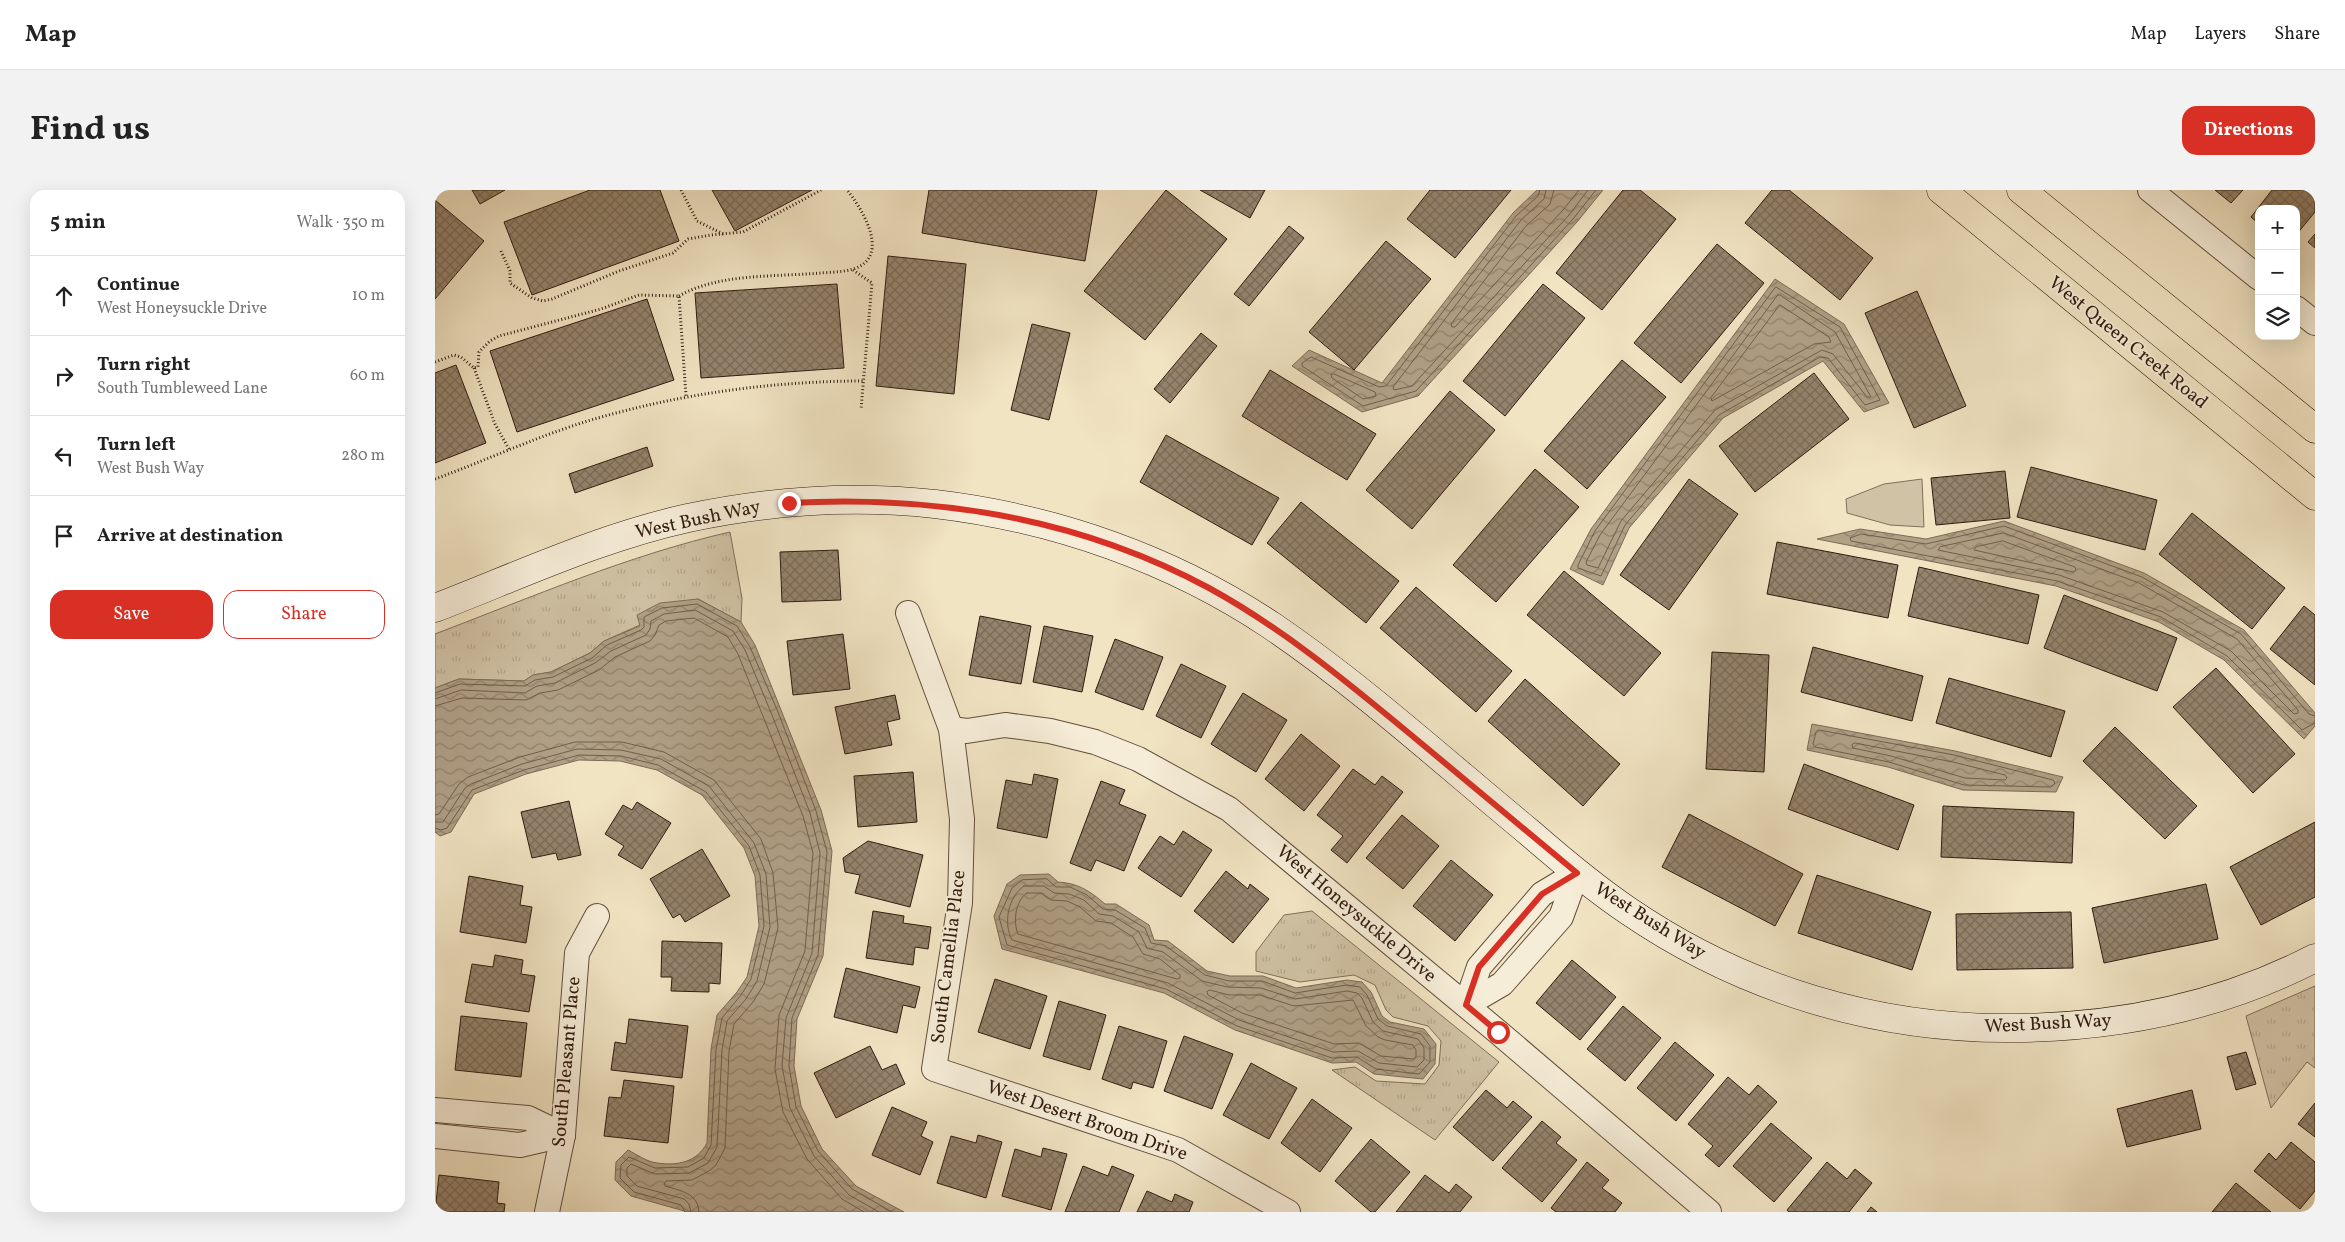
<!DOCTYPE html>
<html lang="en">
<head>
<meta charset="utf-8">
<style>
  :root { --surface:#fff; --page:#f2f2f2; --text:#222; --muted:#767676; --line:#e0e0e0; --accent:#d93025 }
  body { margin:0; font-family:Vollkorn,serif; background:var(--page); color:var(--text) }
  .controls { position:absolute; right:15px; top:15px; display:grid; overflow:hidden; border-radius:10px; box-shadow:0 5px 20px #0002 }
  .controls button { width:45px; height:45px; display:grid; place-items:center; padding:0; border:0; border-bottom:1px solid var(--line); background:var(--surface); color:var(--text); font:25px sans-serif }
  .stop { position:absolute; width:15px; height:15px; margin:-11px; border:4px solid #d93025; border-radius:50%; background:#fff }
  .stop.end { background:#d93025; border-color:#fff; box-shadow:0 1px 5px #0008 }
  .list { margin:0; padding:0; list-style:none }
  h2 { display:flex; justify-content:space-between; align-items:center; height:65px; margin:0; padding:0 20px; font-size:21px }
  h2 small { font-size:16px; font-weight:400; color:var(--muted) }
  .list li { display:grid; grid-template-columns:32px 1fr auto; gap:15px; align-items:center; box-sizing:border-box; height:80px; padding:0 20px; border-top:1px solid var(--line) }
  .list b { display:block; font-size:19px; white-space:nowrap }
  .list p { margin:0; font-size:16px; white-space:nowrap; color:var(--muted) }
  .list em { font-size:16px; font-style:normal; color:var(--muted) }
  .actions { display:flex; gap:10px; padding:15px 20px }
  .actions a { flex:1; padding:11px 0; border:1px solid var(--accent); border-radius:15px; text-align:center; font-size:18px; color:var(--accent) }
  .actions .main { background:var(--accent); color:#fff }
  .icon { flex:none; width:28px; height:28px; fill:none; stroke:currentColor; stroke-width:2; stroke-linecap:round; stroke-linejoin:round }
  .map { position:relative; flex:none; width:1880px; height:1022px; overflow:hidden; border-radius:15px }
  header { display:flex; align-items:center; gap:30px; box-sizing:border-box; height:70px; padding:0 25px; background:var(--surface); border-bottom:1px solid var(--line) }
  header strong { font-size:24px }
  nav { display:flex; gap:28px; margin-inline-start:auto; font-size:18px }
  .intro { display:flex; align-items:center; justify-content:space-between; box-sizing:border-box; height:120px; padding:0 30px }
  h1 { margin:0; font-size:35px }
  .button { padding:12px 22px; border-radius:15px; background:var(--accent); color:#fff; font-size:18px; font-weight:700 }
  main { display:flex; gap:30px; padding:0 30px }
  aside { flex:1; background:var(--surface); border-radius:15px; box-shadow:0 5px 20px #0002 }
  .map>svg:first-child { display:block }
</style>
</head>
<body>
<header>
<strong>Map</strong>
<nav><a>Map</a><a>Layers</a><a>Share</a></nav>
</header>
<div class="intro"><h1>Find us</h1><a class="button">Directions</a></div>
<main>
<aside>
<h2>5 min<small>Walk · 350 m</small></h2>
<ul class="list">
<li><svg class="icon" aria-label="ahead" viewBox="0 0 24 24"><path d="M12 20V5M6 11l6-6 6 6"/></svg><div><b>Continue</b><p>West Honeysuckle Drive</p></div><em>10 m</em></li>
<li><svg class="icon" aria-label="right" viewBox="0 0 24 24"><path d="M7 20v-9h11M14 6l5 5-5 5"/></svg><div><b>Turn right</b><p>South Tumbleweed Lane</p></div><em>60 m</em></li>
<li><svg class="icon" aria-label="left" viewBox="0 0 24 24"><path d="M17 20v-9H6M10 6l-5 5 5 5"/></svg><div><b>Turn left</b><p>West Bush Way</p></div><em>280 m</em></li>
<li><svg class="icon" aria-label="arrive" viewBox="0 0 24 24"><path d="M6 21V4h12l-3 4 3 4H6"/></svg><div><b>Arrive at destination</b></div></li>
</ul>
<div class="actions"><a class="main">Save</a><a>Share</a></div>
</aside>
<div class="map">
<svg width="1880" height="1022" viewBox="0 0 1880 1022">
  <defs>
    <pattern id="grass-tufts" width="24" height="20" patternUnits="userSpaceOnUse" patternTransform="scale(1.25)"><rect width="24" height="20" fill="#d0c2a5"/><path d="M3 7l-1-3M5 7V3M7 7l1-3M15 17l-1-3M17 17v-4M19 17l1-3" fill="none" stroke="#b3a68d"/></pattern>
    <pattern id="water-waves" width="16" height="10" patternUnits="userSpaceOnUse" patternTransform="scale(1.25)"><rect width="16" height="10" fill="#b0a086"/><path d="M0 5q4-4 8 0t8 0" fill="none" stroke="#90826c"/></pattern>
    <pattern id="building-cross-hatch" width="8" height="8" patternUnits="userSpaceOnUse" patternTransform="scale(1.25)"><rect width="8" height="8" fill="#95846d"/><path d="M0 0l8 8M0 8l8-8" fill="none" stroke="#7a6b58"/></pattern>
  </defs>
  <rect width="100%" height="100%" fill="#f1e4c3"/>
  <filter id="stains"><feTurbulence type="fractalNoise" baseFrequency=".004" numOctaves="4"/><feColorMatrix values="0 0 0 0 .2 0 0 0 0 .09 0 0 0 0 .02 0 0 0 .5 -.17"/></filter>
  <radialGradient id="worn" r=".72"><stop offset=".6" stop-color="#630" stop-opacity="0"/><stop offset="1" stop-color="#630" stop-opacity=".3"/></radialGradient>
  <g fill="url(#grass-tufts)" stroke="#806f5a">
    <path d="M295,342L307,408L306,432L263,409L169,451L155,463L116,482L98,485L89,491L24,489L0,498V444C97,407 194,365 295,342Z"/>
    <polygon points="877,721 1064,872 1000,950 897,880 920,877 941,891 990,894 1004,875 1006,851 993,836 958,827 951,820 940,795 919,785 865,792 821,781 821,762 849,725"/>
    <polygon points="1880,796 1880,878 1872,872 1836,918 1811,826"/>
  </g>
  <polygon fill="#d0c2a5" stroke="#806f5a" points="1487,289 1489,337 1455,335 1412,323 1411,309 1449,294"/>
  <g fill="url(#water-waves)" stroke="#7d6b57">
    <polygon points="1102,0 1168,0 1142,32 983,206 927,222 857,176 874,160 947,193 1078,23"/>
    <polygon points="1340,89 1409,134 1454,213 1429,222 1388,171 1288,228 1194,338 1168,395 1135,379 1156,339"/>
    <polygon points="1569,331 1709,383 1809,440 1880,523 1880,536 1869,549 1789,470 1724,432 1621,396 1382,349 1425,339 1491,349"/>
    <path d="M263,409L306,432L320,455L386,620L397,661L388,766L362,829L359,876L366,916L387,959L421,996L469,1022H253L196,1006L180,990L181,972L193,960C201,964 212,972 222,973C243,976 262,972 272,953L276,859L282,825L302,802L312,787L324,736L320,686L309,658L267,605L222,580L185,571L144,570L91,584L39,604L16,642L5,646L0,642V498L24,489L89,491L98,485L116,482L155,463L169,451L205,436L202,425L225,413Z"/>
    <polygon points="1377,534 1520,561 1628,587 1621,602 1528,600 1453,577 1372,560"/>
    <path d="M614,684L623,692C643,693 655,701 670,714H681L714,735L719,750L733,751L772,781L795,786H828L861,798L912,790L927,792L936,802L947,826L955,832L989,839L1001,854L1000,874L988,889L939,884L921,872L897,873L800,840L729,803L567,759L559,726L572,694L585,685Z"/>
  </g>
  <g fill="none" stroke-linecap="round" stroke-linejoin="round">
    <g stroke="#705e4b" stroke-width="1">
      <polyline points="1105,0 1103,6 1081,26 951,196 944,197 876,167 867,173 867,176 928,216 981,201 1138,29 1161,0"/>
      <polyline points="1111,0 1109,9 1086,30 958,197 959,200 977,196 1134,25 1153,0"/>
      <polyline points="1119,0 1115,14 1091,36 1016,134 1017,137 1020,137 1128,20 1144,0"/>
      <polygon points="1341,97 1405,137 1445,210 1430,215 1393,168 1385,167 1284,225 1190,335 1166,386 1143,378 1143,375 1160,341"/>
      <polygon points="1345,105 1400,142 1436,207 1432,207 1398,164 1387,160 1280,220 1186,331 1163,378 1152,375 1151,372 1165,345 1342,106"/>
      <polygon points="1345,115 1394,147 1396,152 1379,154 1277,211 1276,208"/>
      <polygon points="899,184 940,202 941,206 928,209 897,188 896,185"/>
      <polygon points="1569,343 1704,393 1802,449 1863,520 1863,523 1859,524 1796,461 1728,422 1624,385 1503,360 1505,357"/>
      <polygon points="1568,351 1640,377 1641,380 1638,382 1539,360 1541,357"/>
      <polyline points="0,503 25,494 90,496 100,490 118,487 157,468 172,455 206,440 209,437 209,427 227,418 262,414 302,436 315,457 343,522 381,621 392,662 383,765 357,828 354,876 361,917 383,961 417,999 457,1022"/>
      <polyline points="0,509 26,500 90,503 102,496 120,493 160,473 176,461 211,445 215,439 216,431 229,424 260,420 298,441 310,460 337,525 375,623 385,663 377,763 351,828 347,876 355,918 379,966 414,1005 444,1022"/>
      <polyline points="0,516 27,508 91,510 105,503 123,500 164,480 180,467 215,451 220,445 224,435 231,431 259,428 293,447 303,464 368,626 378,663 370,761 344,825 340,879 348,922 372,969 407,1009 429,1022"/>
      <polyline points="1880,526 1874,524 1806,444 1707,387 1569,336 1491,354 1426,344 1415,348 1416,351 1622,391 1726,427 1792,466 1867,540 1880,533"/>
      <polygon points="1384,540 1519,565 1618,590 1620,593 1616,597 1529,595 1454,572 1380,557 1378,554 1381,542"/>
      <polygon points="1420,553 1518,572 1570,585 1572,588 1570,590 1530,588 1456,566 1418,558 1417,555"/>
      <path d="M0,625L4,624L24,594L33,587L85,567L140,552H187L229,562L279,590L326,649L338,683L343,738L329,794L318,812L299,834L294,861L290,958L281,975L274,981L257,990L231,991L229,994L230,996C246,1001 263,1003 264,1022"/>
      <polyline points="0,632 8,632 30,598 36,594 87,574 142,559 186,560 226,569 274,596 319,653 331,684 335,737 322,791 311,809 292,831 287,860 282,957 273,973 254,983 220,984 196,974 192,978 192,986 202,996 249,1009 254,1014 256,1022"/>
      <polyline points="0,638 6,640 12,638 37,600 89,580 144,565 186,566 223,575 271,602 314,656 325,685 329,736 316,789 306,805 287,828 281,860 276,955 269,968 253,977 220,978 194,967 186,975 185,988 199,1002 246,1015 250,1022"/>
      <polygon points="612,689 621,697 635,697 652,705 668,719 680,720 710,738 716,753 731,756 770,785 794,791 827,791 860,803 912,795 925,797 932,805 943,829 952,836 986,844 995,856 995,872 984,884 941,879 922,867 897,868 802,836 731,799 572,755 564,727 577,698 587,690"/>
      <path d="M589,696H609L619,703L634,704L649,710L664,724L678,726L704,742L712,758L728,762L767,791L792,797L826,798L860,809L912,801L922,803L927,808L938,832L948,841L983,849L989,858V870L982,877L944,873L923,861L898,862L804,830L733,793L577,750C568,733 573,707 589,696Z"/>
      <path d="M592,703H607L616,710L632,711L645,717L661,731L676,733L698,747L708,764L725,769L745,785V788L742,789L583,744C578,732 580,711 592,703Z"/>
      <polygon points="775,800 794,805 825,805 859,816 918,810 931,836 943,847 950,850 978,855 981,860 981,867 978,869 946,866 924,853 899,854 807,823 773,805 772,802"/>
    </g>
  </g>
  <g fill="url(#building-cross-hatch)" stroke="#311c10">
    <polygon points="37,0 70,0 45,14"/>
    <polygon points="155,0 225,0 244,51 97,105 69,32"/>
    <polygon points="277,0 377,0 300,41"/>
    <polygon points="494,0 662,0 650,71 487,43"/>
    <polygon points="731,0 792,49 710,150 649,101"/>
    <polygon points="765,0 830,0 815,28"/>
    <polygon points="995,0 1076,0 1020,68 972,29"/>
    <polygon points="1188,0 1205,0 1241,29 1167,120 1121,83"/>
    <polygon points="1337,0 1354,0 1438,68 1405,110 1310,33"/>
    <polygon points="1780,0 1808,0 1796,13"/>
    <polygon points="1837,0 1880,0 1880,22 1861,45 1861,19 1824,19 1824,34 1816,27"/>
    <polygon points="0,10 49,51 0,109"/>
    <polygon points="854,36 869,48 814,116 799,104"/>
    <polygon points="1880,44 1880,58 1873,52"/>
    <polygon points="951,51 996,89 919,180 874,142"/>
    <polygon points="1282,54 1329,93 1246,193 1199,153"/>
    <polygon points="453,66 531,74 519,204 441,196"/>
    <polygon points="402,94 409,178 266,188 260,103"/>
    <polygon points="1108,94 1150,128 1070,226 1028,191"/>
    <polygon points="1482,101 1531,216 1479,238 1430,123"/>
    <polygon points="212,109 239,190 82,242 55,161"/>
    <polygon points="597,134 635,143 614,230 576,220"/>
    <polygon points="766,143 782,156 735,213 719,199"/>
    <polygon points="1187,170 1231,207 1152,299 1109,261"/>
    <polygon points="21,175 51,253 0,273 0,183"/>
    <polygon points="835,180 941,244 912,290 807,226"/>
    <polygon points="1379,183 1414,229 1320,302 1284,256"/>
    <polygon points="1015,201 1060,240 977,339 931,300"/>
    <polygon points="731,245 844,308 817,355 705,292"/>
    <polygon points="212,257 218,276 140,303 134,284"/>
    <polygon points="1596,277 1722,310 1710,360 1582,327"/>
    <polygon points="1100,279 1144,317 1061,412 1018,375"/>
    <polygon points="1570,281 1575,328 1501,335 1496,288"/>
    <polygon points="1254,289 1303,324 1234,420 1185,385"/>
    <polygon points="866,312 964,391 931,433 832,353"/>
    <polygon points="1757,323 1850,398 1817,439 1724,364"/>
    <polygon points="1342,352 1463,375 1453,428 1332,404"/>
    <polygon points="403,360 406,410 347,412 345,362"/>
    <polygon points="1484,377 1604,405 1593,454 1473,426"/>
    <polygon points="1129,381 1226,463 1189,506 1092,425"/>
    <polygon points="981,397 1077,481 1041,522 945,438"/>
    <polygon points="1629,405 1742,448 1722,501 1609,458"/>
    <polygon points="1869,416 1880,425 1880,495 1835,459"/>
    <polygon points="545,426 596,436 586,494 534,485"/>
    <polygon points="609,436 658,446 647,502 598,492"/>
    <polygon points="408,444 415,499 358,505 352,451"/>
    <polygon points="680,449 728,467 708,520 660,502"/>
    <polygon points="1378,457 1488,486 1477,531 1366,502"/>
    <polygon points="1277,462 1334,465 1329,582 1271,579"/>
    <polygon points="746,474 791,496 766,548 721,526"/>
    <polygon points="1781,478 1860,564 1818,603 1738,517"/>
    <polygon points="1514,488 1630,521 1616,567 1501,533"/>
    <polygon points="1090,489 1185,574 1148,616 1053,531"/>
    <polygon points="808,503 852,530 821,582 776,554"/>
    <polygon points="460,505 465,529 452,532 457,555 410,564 400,517"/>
    <polygon points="1680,537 1762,616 1730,649 1648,571"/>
    <polygon points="866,544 905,576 869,621 830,589"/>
    <polygon points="1369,574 1479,615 1463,660 1353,619"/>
    <polygon points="918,579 940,595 947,586 968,602 912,673 896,660 908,646 882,625"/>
    <polygon points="478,582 482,632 423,637 419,586"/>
    <polygon points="599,584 623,589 612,648 562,638 571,590 597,595"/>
    <polygon points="666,591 690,600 684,614 711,625 689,681 661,670 656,681 635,673"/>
    <polygon points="134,611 146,665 123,670 121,663 97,668 86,622"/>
    <polygon points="202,612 236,633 207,679 183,665 189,656 170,644 188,615 197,620"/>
    <polygon points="1508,616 1639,622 1637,673 1506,667"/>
    <polygon points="1254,624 1368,684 1340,736 1227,677"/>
    <polygon points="967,625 1004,656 968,699 931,668"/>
    <polygon points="1880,632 1880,707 1826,735 1795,677"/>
    <polygon points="748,641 777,660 746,707 703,678 725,646 739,655"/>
    <polygon points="433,651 488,665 475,717 420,703 425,685 410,682 408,668"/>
    <polygon points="267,659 295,706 250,732 245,724 238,728 215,689"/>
    <polygon points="1016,670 1058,705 1020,751 978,716"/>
    <polygon points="791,681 813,699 815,694 834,709 798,753 759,721"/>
    <polygon points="1382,685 1496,722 1477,780 1363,743"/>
    <polygon points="34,686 88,696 85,715 97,717 91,753 25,742"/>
    <polygon points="1771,694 1783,749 1669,773 1657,718"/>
    <polygon points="438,721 469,726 468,733 496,737 493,759 480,757 478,775 431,768"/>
    <polygon points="1636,722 1638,778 1522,780 1521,724"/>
    <polygon points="227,751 287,753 285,794 274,793 274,802 236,801 237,787 226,787"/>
    <polygon points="60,765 88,770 86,784 100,786 94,822 30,812 37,774 58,777"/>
    <polygon points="1137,770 1181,807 1145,850 1101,813"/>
    <polygon points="411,778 485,797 480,818 468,815 462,843 399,827"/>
    <polygon points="560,789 612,806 595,859 543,842"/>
    <polygon points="624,811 671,825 655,880 608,866"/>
    <polygon points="1188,816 1226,848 1190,891 1152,859"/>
    <polygon points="26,826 92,833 86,887 20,880"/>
    <polygon points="194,829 253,836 247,888 176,880 180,852 191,854"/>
    <polygon points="684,836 732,851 718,898 698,892 696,899 667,889"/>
    <polygon points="749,846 798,864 777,919 729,901"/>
    <polygon points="1240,852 1279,885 1241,931 1202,898"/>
    <polygon points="435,856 447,880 461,874 470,894 401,928 379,883"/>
    <polygon points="1811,862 1821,894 1801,900 1792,867"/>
    <polygon points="816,873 862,898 834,949 788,925"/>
    <polygon points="1293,887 1314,905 1323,895 1342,912 1284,977 1270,965 1278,956 1253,934"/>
    <polygon points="189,890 239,896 233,953 169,946 174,907 186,908"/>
    <polygon points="1051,900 1072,918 1078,911 1097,927 1058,971 1018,937"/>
    <polygon points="1757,900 1766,939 1692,957 1682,919"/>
    <polygon points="877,909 917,938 885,982 846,953"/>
    <polygon points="1880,913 1880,947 1863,934"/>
    <polygon points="457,917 492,932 486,946 498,952 485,985 437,965"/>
    <polygon points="1107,931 1126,947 1121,953 1142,970 1107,1012 1067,978"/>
    <polygon points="1336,933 1377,968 1339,1012 1298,976"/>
    <polygon points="543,945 567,952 551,1008 502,993 516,946 541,953"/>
    <polygon points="936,949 975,982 940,1022 936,1022 900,991"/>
    <polygon points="1856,952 1880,972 1880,1001 1865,1019 1819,981 1834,963 1841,970"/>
    <polygon points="608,958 632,964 616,1020 567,1006 580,959 606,967"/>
    <polygon points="1152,972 1174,990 1167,998 1187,1013 1180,1022 1121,1022 1116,1018"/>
    <polygon points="1392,972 1412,989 1420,979 1437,993 1414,1022 1354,1022 1352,1020"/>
    <polygon points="648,976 673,986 677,976 699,985 684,1022 630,1022"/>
    <polygon points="4,985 64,992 62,1013 70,1014 69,1022 0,1022"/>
    <polygon points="990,985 1014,1003 1021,994 1037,1007 1025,1022 961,1022"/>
    <polygon points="1801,993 1836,1022 1777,1022"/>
    <polygon points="712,1001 737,1012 740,1004 758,1012 754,1022 702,1022"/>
    <polygon points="1436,1017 1442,1022 1432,1022"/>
  </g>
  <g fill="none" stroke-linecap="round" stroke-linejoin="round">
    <defs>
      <g id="street">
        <polyline points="1715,0 1824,88"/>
        <polyline points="1861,118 1880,133"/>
        <polyline points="473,423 516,539 527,629 525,713 499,879 743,960 853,1022"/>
        <polyline points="516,539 532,541 570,535 615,541 660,552 703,569 794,619 1063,842 1274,1022"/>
        <polyline points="1031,815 1067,794 1126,727 1142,683"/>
        <polyline points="1031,815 1044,777 1107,704 1142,683"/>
        <polyline points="0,920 93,928 128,945"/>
        <polyline points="0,946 85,955 128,945"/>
        <polyline points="112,1022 128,945 142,763 162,726"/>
      </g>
      <path id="secondary" d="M0,418C83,386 166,347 253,328C333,311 418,305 500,314C619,328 737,369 837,436C928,498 1010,573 1095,643C1126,670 1158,697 1192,720C1307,799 1442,840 1581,838C1685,837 1787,816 1880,768"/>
      <g id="primary">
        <polyline points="1506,0 1880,306"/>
        <polyline points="1586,0 1880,239"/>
      </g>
    </defs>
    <use href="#street" stroke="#614e3d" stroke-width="26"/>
    <use href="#secondary" stroke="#311c10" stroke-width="29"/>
    <use href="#primary" stroke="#311c10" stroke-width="29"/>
    <g stroke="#311c10" stroke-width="3" stroke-dasharray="1 2.5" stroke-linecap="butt">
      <polyline points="246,0 262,31 288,44"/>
      <polyline points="66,61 75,81 75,93 97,108 108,111 117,109 184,81 238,63 253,49 276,45 308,42 386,0"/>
      <polyline points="418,80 437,93 426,219"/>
      <path d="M244,106C284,83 340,87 386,83C399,82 416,82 427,75C452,58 425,16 412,0"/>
      <polyline points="0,172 19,165 26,167 39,178 43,177 44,162 55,151 64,146 166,119 204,105 244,106 251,206"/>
      <polyline points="39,178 60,234 75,261"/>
      <path d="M0,289C52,270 103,246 156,230C244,204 337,191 429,191"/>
    </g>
    <use href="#street" stroke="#f6edd8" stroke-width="24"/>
    <use href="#secondary" stroke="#f6edd8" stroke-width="28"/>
    <use href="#primary" stroke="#f1e4c3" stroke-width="28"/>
  </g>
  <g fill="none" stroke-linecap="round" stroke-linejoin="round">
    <path stroke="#d93025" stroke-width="6" d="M354,313C500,305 644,328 774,398C847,438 911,491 975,544C1031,590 1086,637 1142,683L1107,704L1044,777L1031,815L1063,842"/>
  </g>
  <g text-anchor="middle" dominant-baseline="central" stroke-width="4" stroke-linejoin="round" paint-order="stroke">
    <g font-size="19" fill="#311c10" stroke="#f6edd8">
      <text transform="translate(1693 153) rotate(39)">West Queen Creek Road</text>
      <text transform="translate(263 330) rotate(-12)">West Bush Way</text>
      <text transform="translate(921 724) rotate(40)">West Honeysuckle Drive</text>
      <text transform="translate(1215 731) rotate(32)">West Bush Way</text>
      <text transform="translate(514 767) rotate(-83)">South Camellia Place</text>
      <text transform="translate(1613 834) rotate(-3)">West Bush Way</text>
      <text transform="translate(132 872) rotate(-85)">South Pleasant Place</text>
      <text transform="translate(652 931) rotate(19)">West Desert Broom Drive</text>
    </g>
  </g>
  <rect width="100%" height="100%" filter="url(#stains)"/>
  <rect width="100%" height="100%" fill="url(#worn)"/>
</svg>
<div class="controls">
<button>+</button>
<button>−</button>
<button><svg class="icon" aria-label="layers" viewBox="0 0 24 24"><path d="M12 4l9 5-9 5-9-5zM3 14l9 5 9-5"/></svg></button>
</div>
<div class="stop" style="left:1063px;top:842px"></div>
<div class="stop end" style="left:354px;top:313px"></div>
</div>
</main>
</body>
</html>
